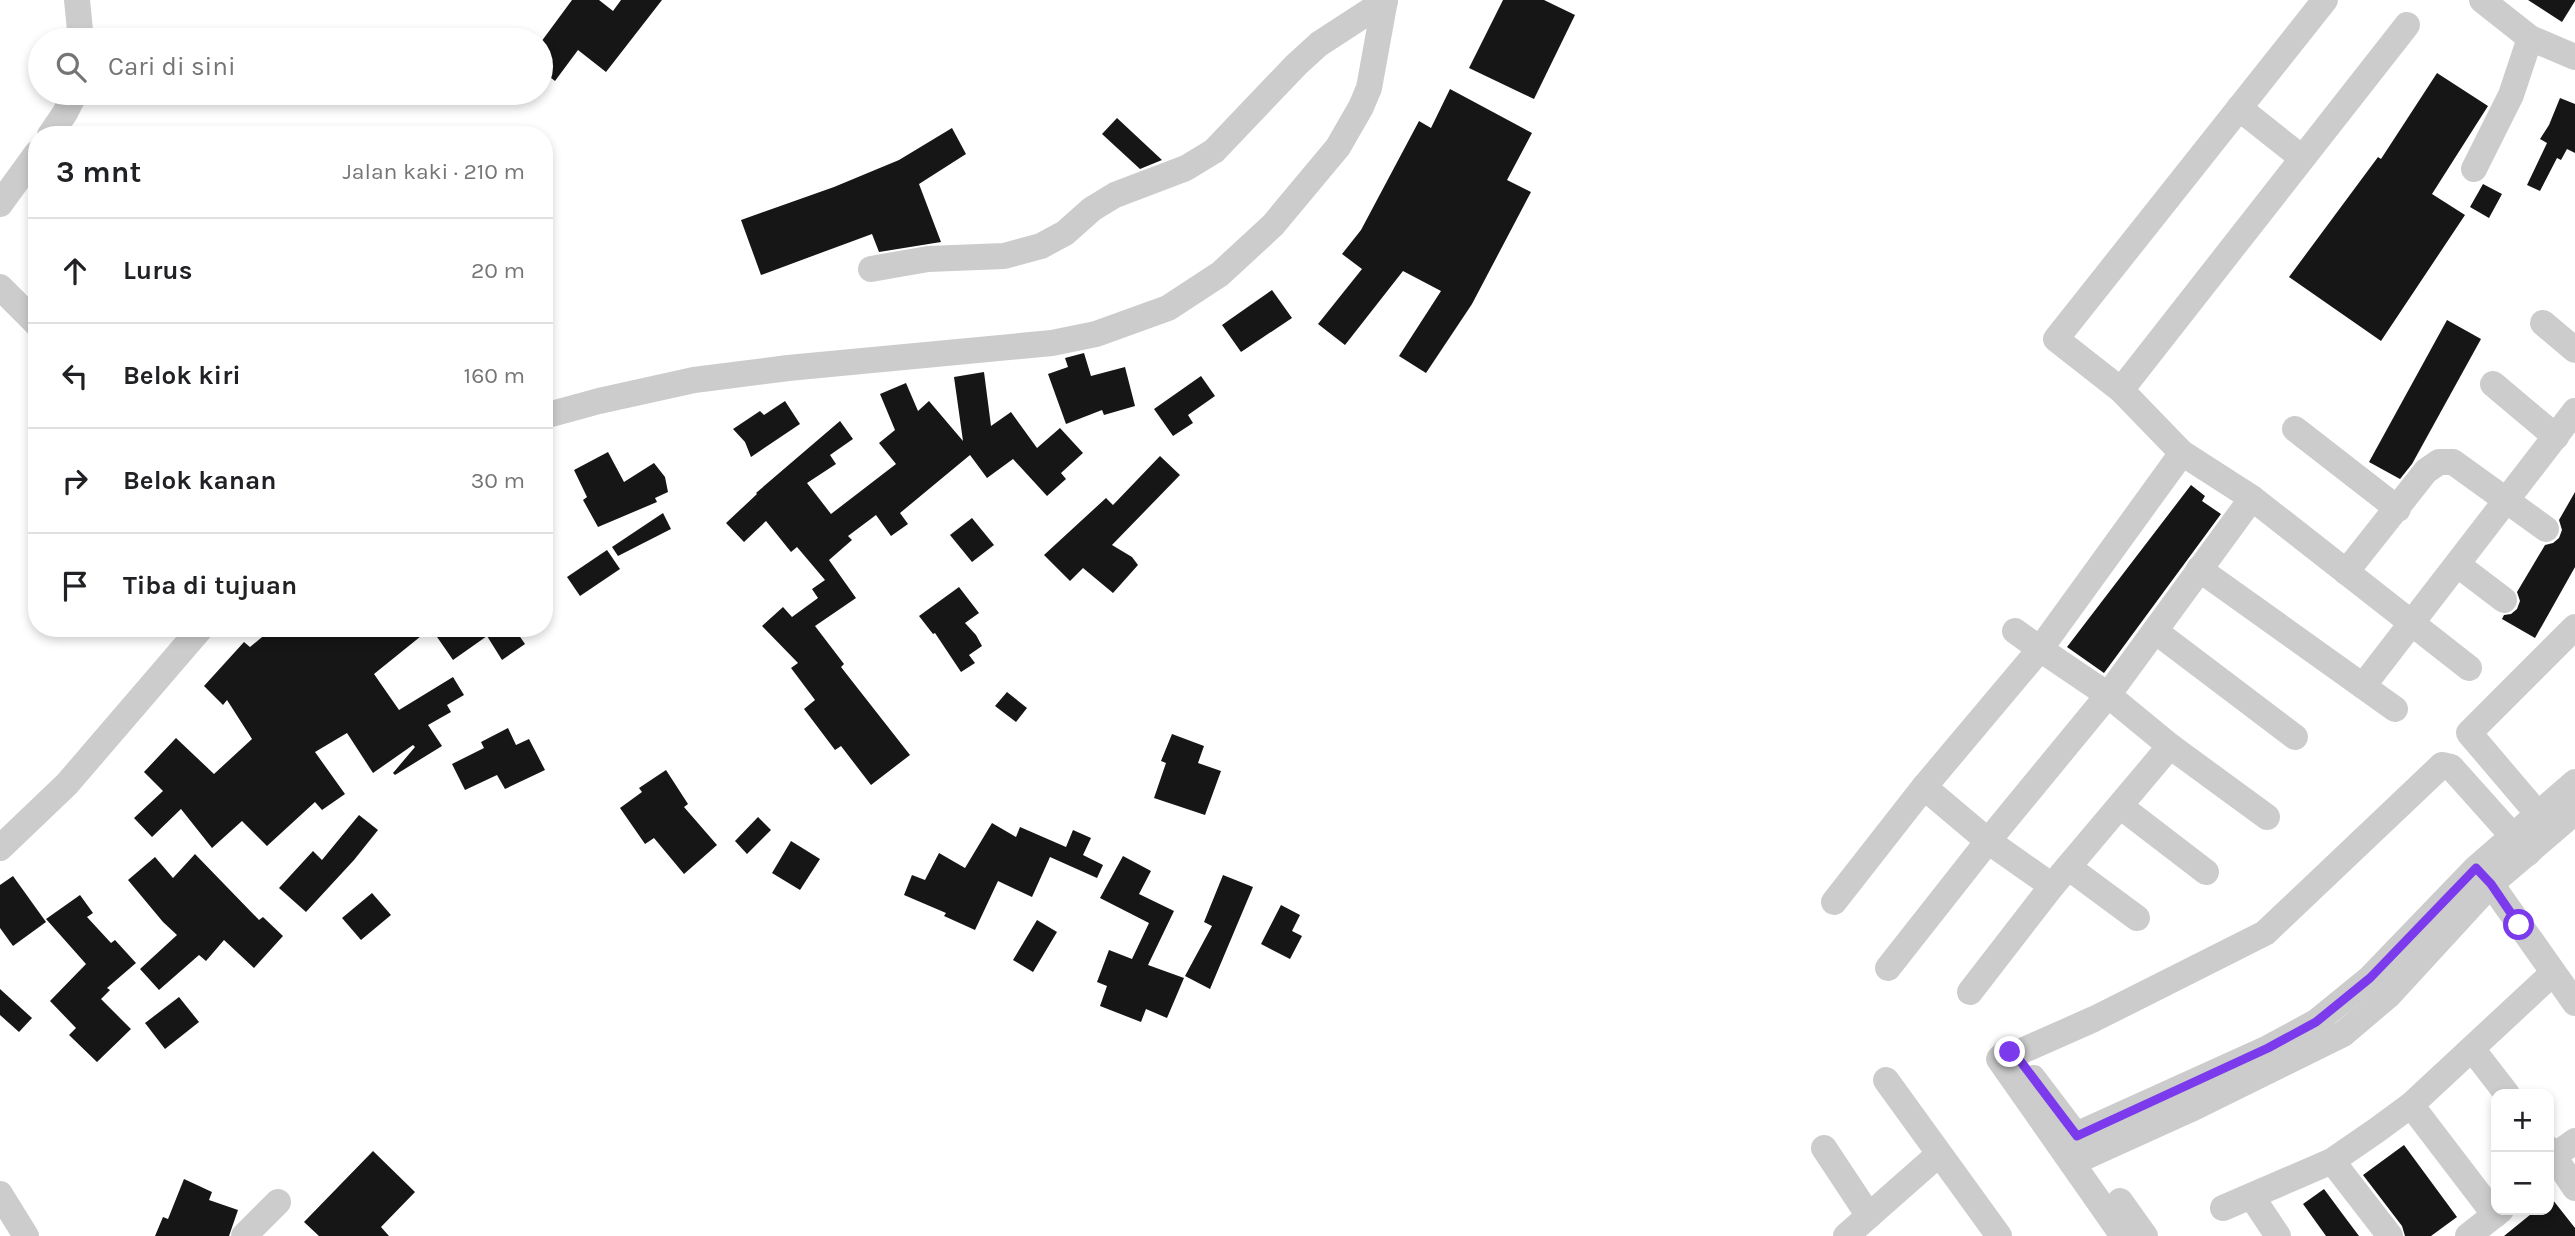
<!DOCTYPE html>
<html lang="id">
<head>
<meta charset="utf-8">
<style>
  :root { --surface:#fff; --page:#f2f2f2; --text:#202124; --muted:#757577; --line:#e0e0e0 }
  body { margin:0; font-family:Karla,sans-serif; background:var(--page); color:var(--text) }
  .controls { position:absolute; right:21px; bottom:21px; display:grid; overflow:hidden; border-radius:14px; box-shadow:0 4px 10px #0003 }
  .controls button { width:63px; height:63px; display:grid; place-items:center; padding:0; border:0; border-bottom:2px solid var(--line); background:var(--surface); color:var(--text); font:35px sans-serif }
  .stop { position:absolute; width:21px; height:21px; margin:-16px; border:5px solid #7c3aed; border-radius:50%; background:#fff }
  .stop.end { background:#7c3aed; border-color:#fff; box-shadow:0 2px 7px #0008 }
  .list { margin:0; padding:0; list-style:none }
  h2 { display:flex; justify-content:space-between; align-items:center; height:91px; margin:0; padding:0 28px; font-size:30px }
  h2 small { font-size:23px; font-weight:400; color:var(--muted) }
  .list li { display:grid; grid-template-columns:46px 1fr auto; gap:21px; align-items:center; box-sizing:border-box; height:105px; padding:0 28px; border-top:2px solid var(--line) }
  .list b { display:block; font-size:26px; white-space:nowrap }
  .list em { font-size:23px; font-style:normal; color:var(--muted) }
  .icon { flex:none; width:38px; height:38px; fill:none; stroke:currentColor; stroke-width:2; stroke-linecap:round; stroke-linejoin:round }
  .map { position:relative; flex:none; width:2575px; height:1236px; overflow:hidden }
  .search { position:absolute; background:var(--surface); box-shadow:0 4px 10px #0003; left:28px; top:28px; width:525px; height:77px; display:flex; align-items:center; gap:18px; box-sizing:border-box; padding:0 24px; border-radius:38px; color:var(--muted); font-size:26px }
  .panel { position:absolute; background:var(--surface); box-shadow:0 4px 10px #0003; left:28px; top:126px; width:525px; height:511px; border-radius:28px }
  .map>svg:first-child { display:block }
</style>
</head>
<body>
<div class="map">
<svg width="2575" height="1236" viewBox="0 0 2575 1236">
  <rect width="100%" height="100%" fill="#fff"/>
  <g fill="#161616">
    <polygon points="572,0 599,0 613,11 621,0 662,0 606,72 578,50 555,81 541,70 541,42"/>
    <polygon points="1503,0 1544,0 1575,15 1534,99 1469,68"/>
    <polygon points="2528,0 2575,0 2575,1 2562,22"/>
    <polygon points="2437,73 2488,106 2432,194 2465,215 2381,341 2289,277 2378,157 2381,159"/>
    <polygon points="1450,89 1532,133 1507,180 1531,192 1472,304 1426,373 1399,356 1441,291 1403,271 1345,345 1318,324 1362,269 1342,254 1361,230 1419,121 1431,128"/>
    <polygon points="2560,98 2575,104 2575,153 2567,149 2561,160 2557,158 2540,191 2527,185 2547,143 2540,139 2549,125"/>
    <polygon points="1117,118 1162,160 1140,169 1102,134"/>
    <polygon points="952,128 966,154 919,184 941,242 879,252 872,234 761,275 741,220 834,187 899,160"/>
    <polygon points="2483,184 2502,194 2489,218 2470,207"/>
    <polygon points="1272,290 1292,318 1241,352 1222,325"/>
    <polygon points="2447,320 2481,339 2412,464 2400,479 2369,462"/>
    <polygon points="1084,353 1091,376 1125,367 1135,406 1104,415 1102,410 1066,424 1048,374 1068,367 1065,358"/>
    <polygon points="984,372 991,426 1011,412 1037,448 1060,428 1083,453 1061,473 1066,479 1047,496 1013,459 987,478 970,455 900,513 908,524 891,536 876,515 848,536 852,540 829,560 856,598 815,626 844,664 841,667 910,755 871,785 841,746 835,750 804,709 815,700 791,668 798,663 762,626 783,607 792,617 818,598 812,589 825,580 797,547 791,552 766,521 744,542 726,523 757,494 756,493 840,421 853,439 830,455 836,464 807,483 831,514 896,464 879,443 895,430 880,394 906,383 918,411 929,401 963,441 954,377"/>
    <polygon points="1201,376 1215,396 1188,415 1193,423 1173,436 1154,409"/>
    <polygon points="785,401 800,424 751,457 745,442 733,429 760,411 764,415"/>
    <polygon points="608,452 624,482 654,463 665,477 668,492 655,498 657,502 598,527 583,500 587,497 574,470"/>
    <polygon points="1160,456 1180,475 1112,545 1132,557 1138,565 1113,593 1083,568 1070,581 1044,555 1106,498 1113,505"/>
    <polygon points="2191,485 2205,496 2202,501 2221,514 2104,673 2067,647"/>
    <polygon points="2575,492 2575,567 2535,638 2502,619 2504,615 2511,614 2517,609 2520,601 2517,592 2545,545 2553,543 2559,538 2562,530 2559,520"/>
    <polygon points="663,513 671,529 618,556 612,547"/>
    <polygon points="972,518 994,545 972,562 950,535"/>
    <polygon points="607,550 620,569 580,596 567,577"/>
    <polygon points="959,587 979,613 965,623 976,635 982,646 969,655 975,663 961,672 935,633 933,634 919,616"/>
    <polygon points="273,628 431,628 374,674 399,710 453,677 464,695 447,705 451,712 428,725 442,746 395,775 393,773 415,747 413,745 373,773 347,733 315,752 345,794 322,810 315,802 267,846 242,821 212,848 181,809 152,837 134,818 163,791 144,772 176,738 214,774 252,739 227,700 223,705 204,686 244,642 250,647"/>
    <polygon points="444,628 514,628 525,644 502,660 487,636 453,660 435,634"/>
    <polygon points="1007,692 1027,708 1016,722 995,706"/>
    <polygon points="508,728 516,745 529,739 545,770 505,789 497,775 465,790 452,764 484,748 481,742"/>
    <polygon points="1172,734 1204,746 1198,763 1221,771 1205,815 1154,798 1166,763 1161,761"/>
    <polygon points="666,770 688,804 684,807 717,845 684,874 654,838 645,844 620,808 642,792 639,788"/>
    <polygon points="359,815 378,830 354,860 306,912 279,888 313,851 322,860"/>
    <polygon points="758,817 771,830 747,854 735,841"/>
    <polygon points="992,823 1016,837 1020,827 1066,847 1073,830 1091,838 1083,855 1103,865 1097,878 1050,857 1032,897 998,881 975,930 944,916 946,913 904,895 912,875 925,880 939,853 965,868"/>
    <polygon points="791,841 820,859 800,890 772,873"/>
    <polygon points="195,854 259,920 263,917 283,936 254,968 224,940 206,961 199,955 159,990 140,969 177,935 163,922 128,880 155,857 173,878"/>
    <polygon points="1123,856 1151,871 1139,894 1174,911 1148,965 1184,978 1167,1018 1146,1009 1141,1022 1100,1006 1107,986 1097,982 1109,950 1132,959 1149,923 1100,898"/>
    <polygon points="1223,875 1253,887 1210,989 1185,976 1212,926 1204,922"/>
    <polygon points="13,876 46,922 13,946 0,928 0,885"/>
    <polygon points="372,893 391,915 361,940 342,918"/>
    <polygon points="80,895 93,913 87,917 111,943 115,940 136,963 107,988 110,990 101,999 131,1029 97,1062 69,1035 76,1028 50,1001 86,964 46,919"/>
    <polygon points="1281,905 1300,915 1292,931 1302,936 1290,959 1261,944"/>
    <polygon points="1037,920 1057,932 1033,972 1013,960"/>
    <polygon points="0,989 32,1018 19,1032 0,1015"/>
    <polygon points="179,997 199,1022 165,1049 145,1023"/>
    <polygon points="2404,1145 2457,1217 2431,1236 2405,1236 2402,1226 2363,1175"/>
    <polygon points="373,1151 415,1192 381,1227 389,1236 319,1236 304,1222"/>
    <polygon points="184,1179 212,1192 209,1200 238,1210 229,1236 155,1236 163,1217 168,1219"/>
    <polygon points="2324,1189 2344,1216 2359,1236 2326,1236 2321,1229 2303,1204"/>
    <polygon points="2549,1195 2575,1228 2575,1236 2504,1236 2536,1210 2549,1210"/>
  </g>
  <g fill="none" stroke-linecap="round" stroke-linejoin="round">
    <g stroke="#ccc" stroke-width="26">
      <polyline points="77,0 81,40"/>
      <polyline points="2482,0 2530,38 2575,57"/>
      <polyline points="2239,108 2302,158"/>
      <polyline points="50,135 65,113 75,93"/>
      <polyline points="2474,169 2511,95 2530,38"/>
      <polyline points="0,204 37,153"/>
      <polyline points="871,269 928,259 1004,256 1041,246 1065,233 1092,209 1115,195 1186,168 1214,151 1296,65 1319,44 1385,1"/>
      <polyline points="0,287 37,324"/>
      <polyline points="2543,323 2575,350"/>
      <polyline points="2493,384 2556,437"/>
      <polyline points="2121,390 2407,25"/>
      <polyline points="544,416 599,401 694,380 788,368 1052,343 1096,334 1168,308 1220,274 1273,225 1338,147 1361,107 1369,88 1385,0"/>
      <polyline points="2295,429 2398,509"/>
      <polyline points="2182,453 2121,390 2056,339 2325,0"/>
      <polyline points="2458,565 2504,600"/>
      <polyline points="2199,569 2395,709"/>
      <polyline points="2346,572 2426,471 2439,462 2453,462 2546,529"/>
      <polyline points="2015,631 2040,649 2182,453 2252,498 2469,668"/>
      <polyline points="2155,631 2295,737"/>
      <polyline points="2363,686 2575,411"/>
      <polyline points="1924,787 1988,841 2052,886 2170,746"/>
      <polyline points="2120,806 2206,872"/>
      <polyline points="2538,814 2469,733 2575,627"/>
      <polyline points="0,848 67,784 201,628"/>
      <polyline points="2068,867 2137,918"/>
      <polyline points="2480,872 2491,884 2575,1003"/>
      <polyline points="1834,902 1924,787 2040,649 2108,695 2170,746 2267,817"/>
      <polyline points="1888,968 1988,841 2108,695 2252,498"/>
      <polyline points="1970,992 2052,886"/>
      <polyline points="2473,1050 2507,1094"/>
      <polyline points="2033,1078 2077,1136 2084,1149"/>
      <polyline points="1886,1080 1999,1236"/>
      <polyline points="2411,1105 2495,1215"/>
      <polyline points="2058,1143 2268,1048 2316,1022 2370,978 2476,868 2575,782"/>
      <polyline points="1824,1148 1869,1216"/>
      <polyline points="2549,1149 2575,1188"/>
      <polyline points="2554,1156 2575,1141"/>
      <polyline points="2332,1161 2390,1236"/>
      <polyline points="2072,1163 2189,1110 2343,1034 2389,995 2491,884 2575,812"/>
      <polyline points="0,1194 26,1236"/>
      <polyline points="2252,1197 2278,1236"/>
      <polyline points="2120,1201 2145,1236"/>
      <polyline points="2223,1208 2332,1161 2377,1130 2411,1105 2553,973"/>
      <polyline points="244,1236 278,1202"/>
      <polyline points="1846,1236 1939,1154"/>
      <polyline points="2123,1236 1999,1059 2006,1052 2015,1054 2094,1019 2265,933 2442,765 2451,767 2528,853"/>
      <polyline points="2468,1236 2501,1210"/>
    </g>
  </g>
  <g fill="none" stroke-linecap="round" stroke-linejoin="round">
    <polyline stroke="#7c3aed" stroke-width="9" points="2010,1052 2015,1054 2077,1136 2268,1048 2316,1022 2370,978 2476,868 2491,884 2519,925"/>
  </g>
</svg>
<div class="controls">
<button>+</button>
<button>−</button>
</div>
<div class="stop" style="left:2519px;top:925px"></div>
<div class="stop end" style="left:2010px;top:1052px"></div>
<div class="search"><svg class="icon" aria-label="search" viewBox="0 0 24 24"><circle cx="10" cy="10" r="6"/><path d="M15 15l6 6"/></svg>Cari di sini</div>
<section class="panel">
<h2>3 mnt<small>Jalan kaki · 210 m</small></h2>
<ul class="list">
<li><svg class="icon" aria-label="ahead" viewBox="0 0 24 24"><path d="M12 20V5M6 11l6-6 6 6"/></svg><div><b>Lurus</b></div><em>20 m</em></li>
<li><svg class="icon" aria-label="left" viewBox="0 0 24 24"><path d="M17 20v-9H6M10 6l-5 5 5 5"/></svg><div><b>Belok kiri</b></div><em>160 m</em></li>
<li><svg class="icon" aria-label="right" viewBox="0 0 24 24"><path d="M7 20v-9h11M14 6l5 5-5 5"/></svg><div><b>Belok kanan</b></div><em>30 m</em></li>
<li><svg class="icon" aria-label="arrive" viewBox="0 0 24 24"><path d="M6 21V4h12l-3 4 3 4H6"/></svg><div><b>Tiba di tujuan</b></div></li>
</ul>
</section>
</div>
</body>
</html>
